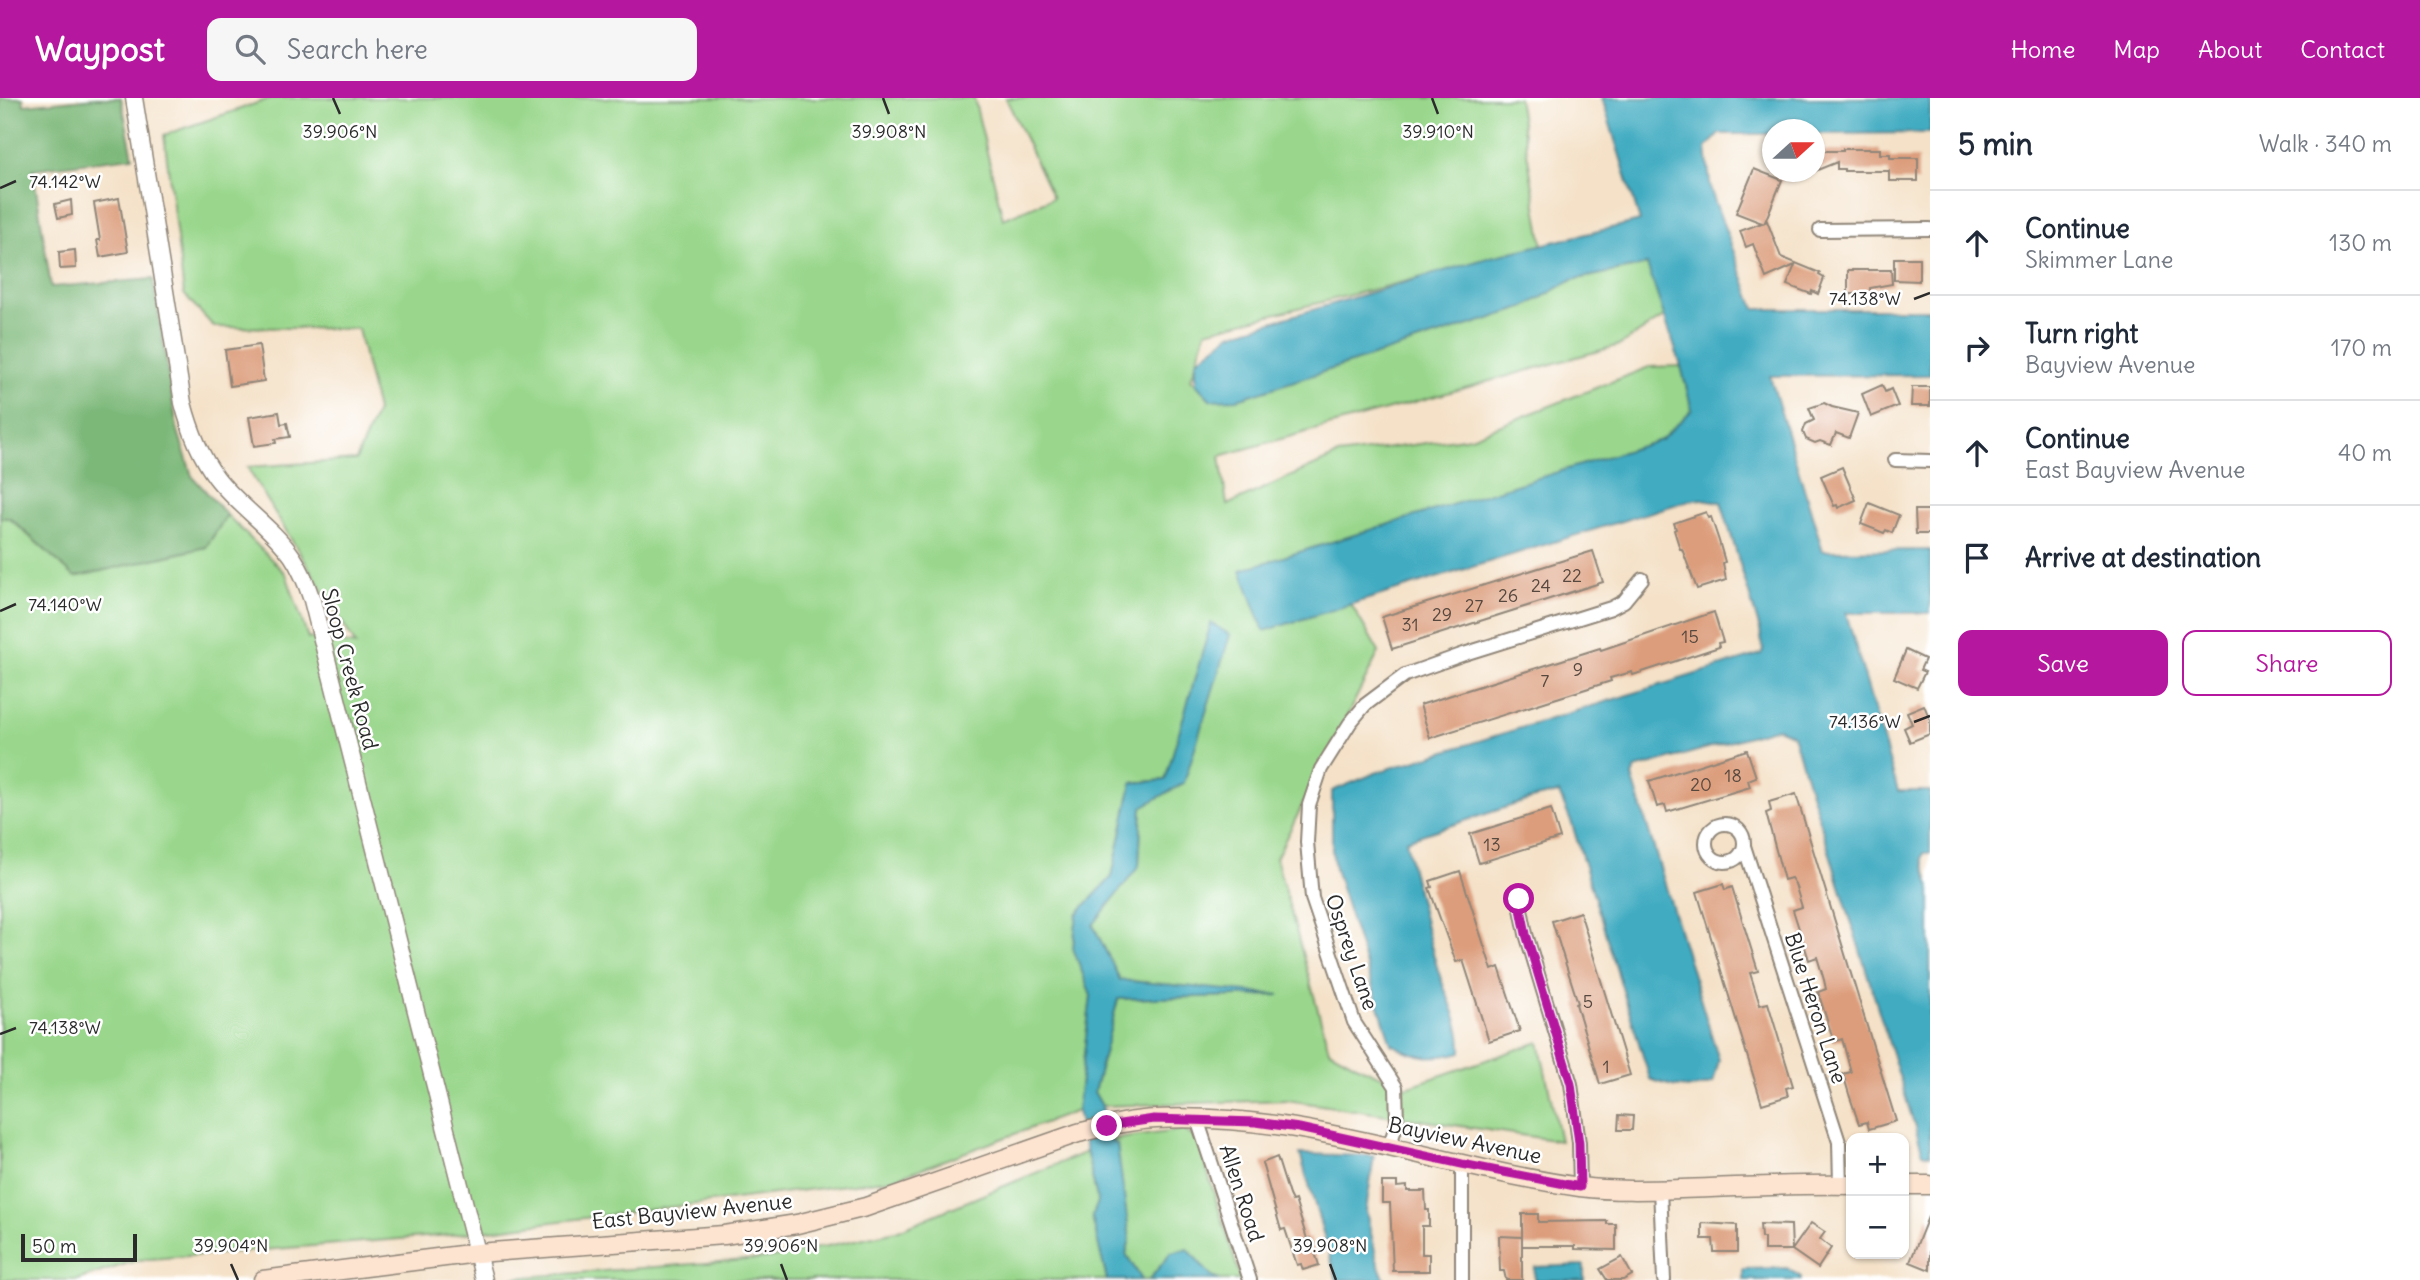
<!DOCTYPE html>
<html lang="en">
<head>
<meta charset="utf-8">
<style>
  :root { --surface:#fff; --page:#f6f6f7; --text:#1f2937; --muted:#747a83; --line:#e0e1e3; --accent:#b5179e }
  body { margin:0; font-family:Delius,sans-serif; background:var(--page); color:var(--text) }
  .controls { position:absolute; right:21px; bottom:21px; display:grid; overflow:hidden; border-radius:14px; box-shadow:0 2px 5px #0004 }
  .controls button { width:63px; height:63px; display:grid; place-items:center; padding:0; border:0; border-bottom:2px solid var(--line); background:var(--surface); color:var(--text); font:35px sans-serif }
  .compass { position:absolute; left:1762px; top:21px; width:63px; height:63px; border-radius:50%; background:var(--surface); box-shadow:0 2px 5px #0004; rotate:69deg }
  .scale { position:absolute; left:21px; bottom:18px; width:116px; box-sizing:border-box; padding-left:7px; border:4px solid #2b2b2b; border-top:0; font-size:19px; line-height:24px; white-space:nowrap; color:#2b2b2b; -webkit-text-stroke:5px #fff; paint-order:stroke }
  .stop { position:absolute; width:21px; height:21px; margin:-16px; border:5px solid #b5179e; border-radius:50%; background:#fff }
  .stop.end { background:#b5179e; border-color:#fff; box-shadow:0 2px 7px #0008 }
  .list { margin:0; padding:0; list-style:none }
  h2 { display:flex; justify-content:space-between; align-items:center; height:91px; margin:0; padding:0 28px; font-size:30px }
  h2 small { font-size:23px; font-weight:400; color:var(--muted) }
  .list li { display:grid; grid-template-columns:46px 1fr auto; gap:21px; align-items:center; box-sizing:border-box; height:105px; padding:0 28px; border-top:2px solid var(--line) }
  .list b { display:block; font-size:26px; white-space:nowrap }
  .list p { margin:0; font-size:23px; white-space:nowrap; color:var(--muted) }
  .list em { font-size:23px; font-style:normal; color:var(--muted) }
  .actions { display:flex; gap:14px; padding:21px 28px }
  .actions a { flex:1; padding:16px 0; border:2px solid var(--accent); border-radius:14px; text-align:center; font-size:24px; color:var(--accent) }
  .actions .main { background:var(--accent); color:#fff }
  .icon { flex:none; width:38px; height:38px; fill:none; stroke:currentColor; stroke-width:2; stroke-linecap:round; stroke-linejoin:round }
  .map { position:relative; flex:none; width:1930px; height:1182px; overflow:hidden }
  header { display:flex; align-items:center; gap:42px; box-sizing:border-box; height:98px; padding:0 35px; background:var(--accent); color:#fff }
  header strong { font-size:33px }
  nav { display:flex; gap:38px; margin-inline-start:auto; font-size:24px }
  .search { width:490px; height:63px; background:var(--page); display:flex; align-items:center; gap:18px; box-sizing:border-box; padding:0 24px; border-radius:14px; color:var(--muted); font-size:26px }
  main { display:flex }
  aside { flex:1; background:var(--surface) }
  .map>svg:first-child { display:block }
</style>
</head>
<body>
<header>
<strong>Waypost</strong>
<div class="search"><svg class="icon" aria-label="search" viewBox="0 0 24 24"><circle cx="10" cy="10" r="6"/><path d="M15 15l6 6"/></svg>Search here</div>
<nav><a>Home</a><a>Map</a><a>About</a><a>Contact</a></nav>
</header>
<main>
<div class="map">
<svg width="1930" height="1182" viewBox="0 0 1930 1182">
  <rect width="100%" height="100%" fill="#fff"/>
  <filter id="ink" filterUnits="userSpaceOnUse"><feTurbulence type="fractalNoise" baseFrequency=".0143" numOctaves="2"/><feDisplacementMap in="SourceGraphic" scale="14" xChannelSelector="R" yChannelSelector="G"/><feConvolveMatrix kernelMatrix="1 2 1 2 8 2 1 2 1" color-interpolation-filters="sRGB"/></filter>
  <filter id="wash" filterUnits="userSpaceOnUse"><feTurbulence type="fractalNoise" baseFrequency=".00686" numOctaves="4" result="noise"/><feDisplacementMap in="SourceGraphic" scale="28" xChannelSelector="R" yChannelSelector="G"/><feGaussianBlur stdDeviation="1.57" result="paint"/><feColorMatrix in="noise" values="0 0 0 0 0 0 0 0 0 0 0 0 0 0 0 0 0 1.4 0 .05"/><feComposite in="paint" operator="in"/></filter>
  <g filter="url(#wash)">
    <rect width="100%" height="100%" fill="#f4e1c7"/>
    <g fill="#9ad78c" stroke="#62815c" stroke-width="2">
      <polygon points="272,0 974,0 1003,121 1053,100 1006,0 1518,0 1543,149 1206,233 1191,281 1211,302 1523,210 1572,182 1648,167 1665,218 1620,247 1220,358 1227,407 1338,357 1471,339 1649,269 1681,268 1692,312 1662,342 1264,532 1351,506 1379,554 1276,760 1329,952 1360,969 1407,989 1539,944 1560,1043 1287,1002 1102,1008 1094,994 1118,901 1271,897 1120,882 1093,827 1139,768 1142,709 1165,682 1132,685 1112,779 1077,816 1073,850 1091,898 1077,1013 893,1081 450,1137 138,1162 77,1182 0,1182 0,420 9,420 75,479 206,449 227,417 286,476 308,540 356,547 247,369 356,362 377,313 358,231 214,229 184,196 164,37"/>
      <polygon points="1182,1032 1197,1040 1241,1182 1220,1182 1171,1155 1149,1182 1142,1182 1126,1156 1130,1141 1109,1042"/>
      <polygon points="1086,1054 1098,1104 1092,1119 1107,1182 487,1182 772,1160 896,1133"/>
    </g>
    <polygon fill="#7bb878" stroke="#537252" stroke-width="2" points="0,0 23,0 24,7 96,0 121,0 133,59 33,71 51,189 153,181 177,330 192,378 227,417 206,449 75,479 10,420 0,420"/>
    <g fill="#41abc1" stroke="#366b76" stroke-width="2">
      <path d="M1602,0H1930V35L1815,36L1814,32H1772V36H1719L1706,50L1711,93L1755,211H1930V277L1770,278L1823,453L1930,452V515H1846L1898,693H1930V755H1924L1922,760L1930,788V1057L1923,1055L1793,637L1777,630L1635,671L1632,678L1719,962L1713,985C1691,994 1672,989 1650,981L1572,726L1559,695L1535,700L1406,742C1415,786 1425,829 1438,872C1447,902 1462,922 1461,954C1432,962 1418,960 1391,946L1335,771L1332,753V693L1378,674L1761,556L1763,552L1760,532L1721,404L1701,401L1687,403L1264,533L1241,472L1661,342L1692,312L1681,268L1647,167L1572,182L1523,210L1238,301L1211,302L1196,286V263L1231,236L1491,159L1640,123Z"/>
      <polygon points="1211,525 1230,537 1184,685 1142,709 1139,768 1093,827 1120,882 1280,897 1118,901 1094,994 1102,1008 1109,1042 1117,1046 1130,1141 1126,1156 1142,1182 1107,1182 1092,1119 1098,1104 1077,1013 1091,898 1073,850 1077,816 1112,779 1132,685 1165,682"/>
      <polygon points="1300,1056 1374,1058 1366,1113 1378,1166 1385,1182 1337,1182"/>
      <polygon points="1188,1151 1211,1178 1220,1182 1149,1182 1171,1155"/>
      <polygon points="1584,1167 1584,1182 1534,1182 1535,1169"/>
      <polygon points="1787,1170 1801,1179 1801,1182 1743,1182 1743,1171"/>
    </g>
    <g id="blocks">
      <g fill="#dc9d7b">
        <polygon points="1843,51 1880,51 1880,56 1890,56 1890,60 1918,60 1918,83 1889,83 1889,73 1844,73 1844,71 1837,71 1837,64 1815,73 1815,53 1843,53"/>
        <polygon points="1754,71 1782,82 1765,124 1767,123 1781,159 1820,175 1819,177 1824,180 1818,196 1812,193 1811,196 1787,187 1795,167 1766,180 1753,146 1746,149 1740,133 1762,125 1736,115"/>
        <polygon points="119,100 128,154 100,159 97,142 100,142 94,105"/>
        <polygon points="71,102 72,117 58,120 55,106"/>
        <polygon points="75,152 76,170 60,171 59,154"/>
        <polygon points="1894,160 1919,160 1919,183 1894,182"/>
        <polygon points="1848,172 1891,172 1892,186 1870,190 1870,196 1848,196"/>
        <polygon points="259,247 264,283 230,288 225,252"/>
        <polygon points="1882,287 1885,294 1891,291 1898,308 1871,319 1862,296"/>
        <polygon points="1912,289 1930,289 1930,308 1911,308"/>
        <polygon points="1824,305 1832,309 1858,315 1849,340 1836,335 1831,347 1820,343 1815,345 1806,341 1803,334 1806,326 1814,322 1809,310"/>
        <polygon points="279,314 281,326 287,325 290,339 275,341 276,345 254,348 249,319"/>
        <polygon points="1842,369 1856,402 1838,410 1837,407 1834,408 1821,378"/>
        <polygon points="1869,405 1899,417 1892,435 1886,432 1884,435 1861,426"/>
        <polygon points="1915,412 1930,412 1930,436 1916,436"/>
        <polygon points="1706,414 1708,420 1711,419 1719,443 1725,464 1723,465 1726,482 1697,491 1682,451 1680,451 1674,432 1676,431 1674,425"/>
        <polygon points="1593,453 1603,484 1392,551 1382,519"/>
        <polygon points="1714,514 1723,544 1718,545 1719,549 1633,577 1632,574 1610,580 1611,583 1430,640 1420,607 1600,550 1601,552"/>
        <polygon points="1906,552 1925,561 1920,572 1925,574 1917,590 1894,580"/>
        <polygon points="1924,607 1930,622 1930,636 1910,644 1904,630 1912,626 1907,614"/>
        <polygon points="1747,652 1756,679 1748,682 1750,689 1667,714 1665,707 1657,709 1649,683"/>
        <polygon points="1796,696 1896,1023 1869,1031 1867,1024 1859,1026 1849,996 1843,976 1851,974 1844,948 1842,941 1834,944 1818,894 1826,891 1824,882 1817,859 1809,862 1793,812 1802,809 1795,786 1791,780 1784,782 1766,715 1771,713 1769,704"/>
        <polygon points="1551,711 1560,740 1479,765 1470,736"/>
        <polygon points="1460,773 1492,872 1499,869 1520,933 1489,943 1463,862 1456,864 1429,790 1432,789 1430,783"/>
        <polygon points="1723,786 1725,792 1732,789 1758,873 1750,875 1760,907 1768,905 1793,988 1786,990 1788,998 1762,1006 1697,794"/>
        <polygon points="1580,814 1630,977 1600,986 1576,906 1578,905 1552,823"/>
        <polygon points="1619,1017 1633,1018 1632,1032 1618,1032"/>
        <polygon points="1277,1059 1289,1097 1292,1103 1295,1102 1307,1141 1310,1140 1319,1167 1303,1172 1301,1166 1297,1167 1285,1131 1281,1132 1262,1065"/>
        <polygon points="1382,1084 1397,1084 1397,1089 1407,1088 1407,1093 1425,1093 1426,1112 1429,1112 1429,1128 1422,1128 1422,1156 1429,1156 1429,1173 1393,1173 1390,1105 1382,1105"/>
        <polygon points="1522,1116 1538,1116 1538,1124 1607,1123 1607,1126 1616,1126 1616,1152 1575,1151 1575,1148 1522,1148"/>
        <polygon points="1928,1119 1930,1119 1930,1172 1910,1164"/>
        <polygon points="1702,1125 1737,1127 1737,1154 1714,1154 1713,1141 1702,1141"/>
        <polygon points="1811,1125 1825,1134 1820,1141 1831,1150 1818,1170 1792,1152"/>
        <polygon points="1760,1126 1791,1127 1792,1152 1764,1152 1764,1140 1761,1140"/>
        <polygon points="1499,1138 1522,1139 1522,1182 1506,1182 1504,1173 1500,1173"/>
        <polygon points="1622,1159 1632,1177 1623,1182 1607,1182 1600,1171"/>
      </g>
    </g>
  </g>
  <g filter="url(#ink)">
    <use href="#blocks" fill-opacity="0" stroke="#908679" stroke-width="2"/>
    <g fill="none" stroke-linecap="round" stroke-linejoin="round">
      <defs>
        <g id="minor">
          <polyline points="1820,132 1930,131"/>
          <polyline points="1895,362 1930,363"/>
          <circle cx="1725" cy="745" r="19"/>
          <polyline points="1744,748 1839,1044 1840,1086"/>
          <polyline points="1519,801 1526,836 1571,986 1579,1045 1580,1089"/>
          <polyline points="1197,1021 1250,1182"/>
          <polyline points="1389,1049 1397,1025 1396,989 1354,924 1312,800 1307,744 1309,707 1321,671 1350,625 1365,607 1405,577 1464,556 1611,510 1624,503 1642,481"/>
          <polyline points="1660,1091 1664,1182"/>
          <polyline points="1462,1182 1462,1066"/>
        </g>
        <path id="tertiary" d="M134,0L183,305C190,332 199,356 216,379C238,408 271,428 292,458C301,471 307,487 312,502L484,1182"/>
        <g id="secondary">
          <polyline points="1904,1087 1930,1087"/>
          <path d="M263,1182L477,1155L724,1137L797,1126L866,1109L1078,1035C1103,1029 1130,1022 1156,1021C1301,1013 1438,1069 1580,1089C1613,1093 1648,1092 1681,1091C1738,1089 1795,1086 1851,1087"/>
        </g>
      </defs>
      <use href="#minor" stroke="#908679" stroke-width="16"/>
      <use href="#tertiary" stroke="#908679" stroke-width="19"/>
      <use href="#secondary" stroke="#908679" stroke-width="21"/>
      <use href="#minor" stroke="#fff" stroke-width="12"/>
      <use href="#tertiary" stroke="#fff" stroke-width="16"/>
      <use href="#secondary" stroke="#fde4d1" stroke-width="18"/>
    </g>
  </g>
  <g fill="none" stroke-linecap="round" stroke-linejoin="round" filter="url(#ink)">
    <polyline stroke="#b5179e" stroke-width="9" points="1107,1028 1154,1021 1256,1024 1299,1030 1462,1066 1580,1089 1579,1045 1571,986 1526,836 1519,801"/>
  </g>
  <path fill="none" stroke="#2b2b2b" stroke-width="2.5" d="M333,0L340,16M883,0L889,16M1432,0L1438,16M0,90L16,83M1914,201L1930,195M0,513L16,506M1914,624L1930,618M0,936L16,930M231,1166L238,1182M781,1166L787,1182M1330,1166L1336,1182"/>
  <g text-anchor="middle" dominant-baseline="central" stroke-width="5" stroke-linejoin="round" paint-order="stroke">
    <g font-size="18" fill="#57483f">
      <text x="1572" y="477">22</text>
      <text x="1541" y="487">24</text>
      <text x="1508" y="497">26</text>
      <text x="1474" y="507">27</text>
      <text x="1442" y="516">29</text>
      <text x="1410" y="526">31</text>
      <text x="1690" y="538">15</text>
      <text x="1578" y="571">9</text>
      <text x="1545" y="582">7</text>
      <text x="1733" y="677">18</text>
      <text x="1701" y="686">20</text>
      <text x="1492" y="746">13</text>
      <text x="1588" y="903">5</text>
      <text x="1606" y="968">1</text>
    </g>
    <g font-size="21" fill="#2b2b2b" stroke="#fff">
      <text transform="translate(350 571) rotate(75)">Sloop Creek Road</text>
      <text transform="translate(1352 854) rotate(71)">Osprey Lane</text>
      <text transform="translate(1816 910) rotate(72)">Blue Heron Lane</text>
      <text transform="translate(1465 1042) rotate(12)">Bayview Avenue</text>
      <text transform="translate(1242 1095) rotate(72)">Allen Road</text>
      <text transform="translate(692 1113) rotate(-6)">East Bayview Avenue</text>
    </g>
  </g>
  <g font-size="18" text-anchor="middle" fill="#2b2b2b" stroke="#fff" stroke-width="5" stroke-linejoin="round" paint-order="stroke">
    <text x="340" y="40">39.906°N</text>
    <text x="889" y="40">39.908°N</text>
    <text x="1438" y="40">39.910°N</text>
    <text x="65" y="90">74.142°W</text>
    <text x="1865" y="207">74.138°W</text>
    <text x="65" y="513">74.140°W</text>
    <text x="1865" y="630">74.136°W</text>
    <text x="65" y="936">74.138°W</text>
    <text x="231" y="1154">39.904°N</text>
    <text x="781" y="1154">39.906°N</text>
    <text x="1330" y="1154">39.908°N</text>
  </g>
</svg>
<div class="controls">
<button>+</button>
<button>−</button>
</div>
<svg class="compass" viewBox="-18 -18 36 36"><path d="M0-13l5 13h-10z" fill="#e53935"/><path d="M0 13l5-13h-10z" fill="#747a83"/></svg>
<div class="scale">50 m</div>
<div class="stop" style="left:1519px;top:801px"></div>
<div class="stop end" style="left:1107px;top:1028px"></div>
</div>
<aside>
<h2>5 min<small>Walk · 340 m</small></h2>
<ul class="list">
<li><svg class="icon" aria-label="ahead" viewBox="0 0 24 24"><path d="M12 20V5M6 11l6-6 6 6"/></svg><div><b>Continue</b><p>Skimmer Lane</p></div><em>130 m</em></li>
<li><svg class="icon" aria-label="right" viewBox="0 0 24 24"><path d="M7 20v-9h11M14 6l5 5-5 5"/></svg><div><b>Turn right</b><p>Bayview Avenue</p></div><em>170 m</em></li>
<li><svg class="icon" aria-label="ahead" viewBox="0 0 24 24"><path d="M12 20V5M6 11l6-6 6 6"/></svg><div><b>Continue</b><p>East Bayview Avenue</p></div><em>40 m</em></li>
<li><svg class="icon" aria-label="arrive" viewBox="0 0 24 24"><path d="M6 21V4h12l-3 4 3 4H6"/></svg><div><b>Arrive at destination</b></div></li>
</ul>
<div class="actions"><a class="main">Save</a><a>Share</a></div>
</aside>
</main>
</body>
</html>
